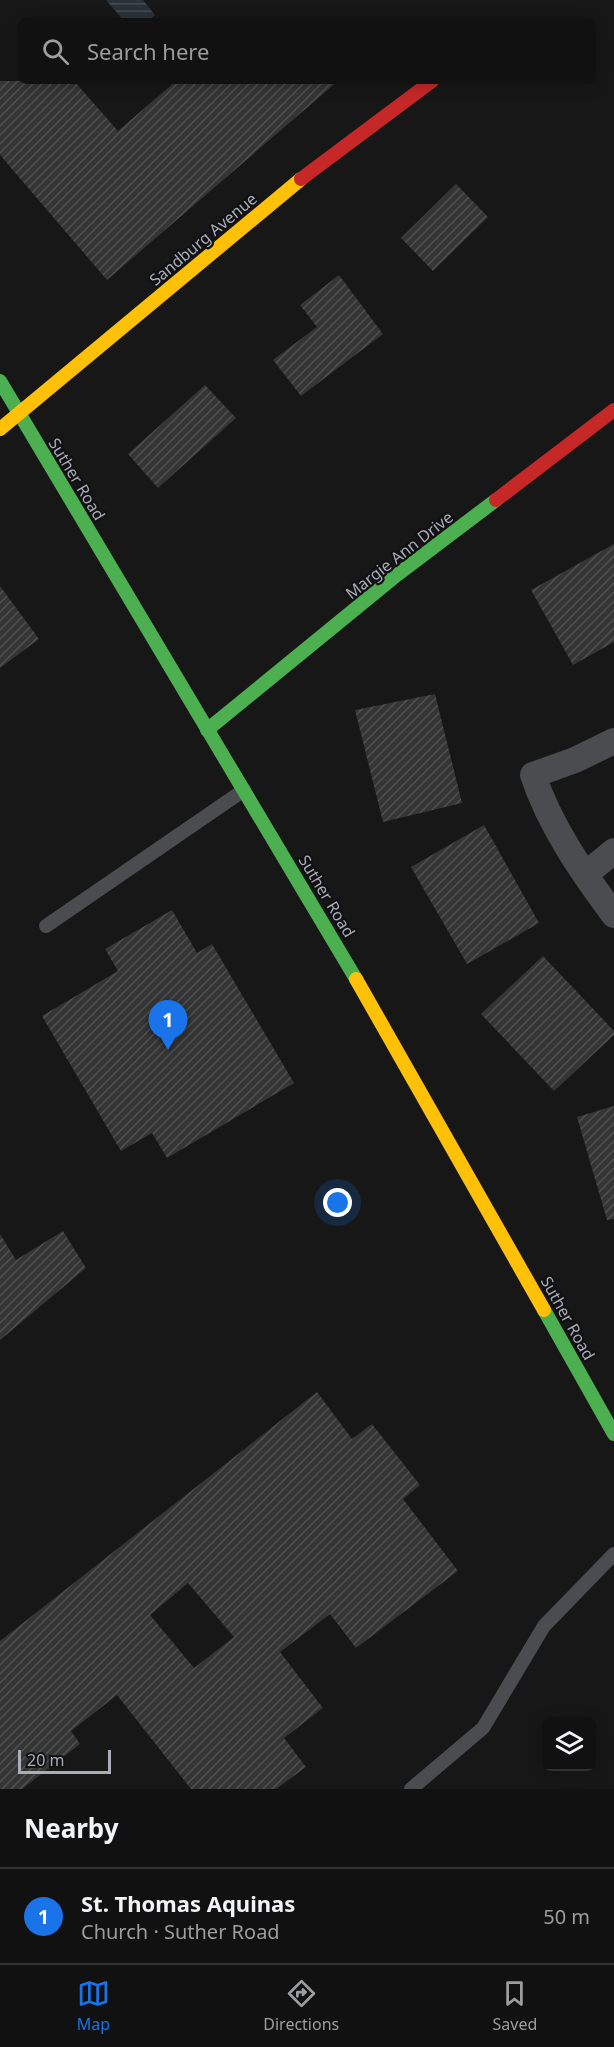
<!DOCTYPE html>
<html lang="en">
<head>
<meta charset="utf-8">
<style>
  :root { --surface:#111; --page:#1e1f1f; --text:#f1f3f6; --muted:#9c9d9f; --line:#303131; --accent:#1a73e8 }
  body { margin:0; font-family:"Noto Sans",sans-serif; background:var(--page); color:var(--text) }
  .controls { position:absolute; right:18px; bottom:18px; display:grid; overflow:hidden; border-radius:9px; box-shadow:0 3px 15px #0003 }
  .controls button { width:54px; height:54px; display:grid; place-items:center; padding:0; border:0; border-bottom:2px solid var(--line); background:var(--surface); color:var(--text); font:30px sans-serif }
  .scale { position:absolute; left:18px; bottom:15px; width:93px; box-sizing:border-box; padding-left:6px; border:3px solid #a8adb8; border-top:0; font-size:16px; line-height:21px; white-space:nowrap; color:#a8adb8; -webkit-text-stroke:4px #111113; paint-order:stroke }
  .you { position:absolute; left:338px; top:1203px; width:21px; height:21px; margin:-15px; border:4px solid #fff; border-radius:50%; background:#1a73e8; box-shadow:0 0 0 9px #1a73e833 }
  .badge { display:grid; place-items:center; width:39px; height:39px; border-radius:50%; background:var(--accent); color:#fff; font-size:20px; font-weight:700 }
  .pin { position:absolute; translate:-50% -50px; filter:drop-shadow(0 2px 3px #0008) }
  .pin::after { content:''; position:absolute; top:32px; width:21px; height:18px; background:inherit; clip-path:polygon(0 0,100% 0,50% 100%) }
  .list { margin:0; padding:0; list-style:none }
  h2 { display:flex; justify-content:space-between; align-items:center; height:78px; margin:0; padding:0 24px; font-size:26px }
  h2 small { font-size:20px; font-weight:400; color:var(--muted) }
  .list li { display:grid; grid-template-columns:39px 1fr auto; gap:18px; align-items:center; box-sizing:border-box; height:96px; padding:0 24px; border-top:2px solid var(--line) }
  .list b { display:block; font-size:22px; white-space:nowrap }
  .list p { margin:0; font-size:20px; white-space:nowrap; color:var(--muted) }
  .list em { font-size:20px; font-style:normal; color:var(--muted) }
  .icon { flex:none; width:33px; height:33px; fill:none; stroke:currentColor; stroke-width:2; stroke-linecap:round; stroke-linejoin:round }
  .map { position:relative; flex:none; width:614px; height:1789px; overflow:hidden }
  .search { position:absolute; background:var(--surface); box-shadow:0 3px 15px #0003; left:18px; right:18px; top:18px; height:66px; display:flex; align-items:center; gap:15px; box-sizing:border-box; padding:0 21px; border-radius:9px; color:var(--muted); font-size:22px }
  .sheet { height:174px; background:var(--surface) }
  nav { display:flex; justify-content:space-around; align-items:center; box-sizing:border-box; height:84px; border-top:2px solid var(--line); background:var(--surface); font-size:16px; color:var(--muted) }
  nav a { display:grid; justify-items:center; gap:3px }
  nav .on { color:var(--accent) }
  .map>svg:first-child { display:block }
</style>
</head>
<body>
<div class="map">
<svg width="614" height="1789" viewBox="0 0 614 1789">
  <defs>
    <pattern id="water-rules" width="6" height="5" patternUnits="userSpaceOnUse" patternTransform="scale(1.5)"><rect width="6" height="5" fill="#2a3239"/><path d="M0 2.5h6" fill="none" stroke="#464d54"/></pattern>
    <pattern id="building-hatch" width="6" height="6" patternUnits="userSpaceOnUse" patternTransform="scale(1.5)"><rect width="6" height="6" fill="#353536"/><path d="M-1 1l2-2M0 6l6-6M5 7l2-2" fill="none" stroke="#4f5051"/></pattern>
  </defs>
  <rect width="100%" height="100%" fill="#171717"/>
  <polygon fill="url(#water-rules)" points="106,0 143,0 155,15 148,21 124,21"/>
  <g fill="url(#building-hatch)" fill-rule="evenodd">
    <polygon points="0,81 74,81 118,131 176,81 338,81 107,280 0,155"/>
    <polygon points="456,184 488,217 433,271 401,238"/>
    <polygon points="339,275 383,334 301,396 273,360 317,327 300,305"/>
    <polygon points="205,385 236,418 158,488 128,454"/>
    <polygon points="614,544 614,642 573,665 531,590"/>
    <polygon points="0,586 39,639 0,668"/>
    <polygon points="435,694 462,803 383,822 355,710"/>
    <polygon points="484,825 539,923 467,964 411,867"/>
    <polygon points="172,910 197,953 212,944 294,1083 167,1158 152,1133 121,1151 42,1016 118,971 105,949"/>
    <polygon points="543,956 614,1031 614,1035 554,1091 481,1014"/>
    <polygon points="614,1106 614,1219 607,1220 577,1117"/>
    <polygon points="63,1231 86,1268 0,1340 0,1234 16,1260"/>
    <path d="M317,1392L352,1439L372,1424L420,1485L403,1499L458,1571L356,1648L330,1614L280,1652L323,1708L284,1738L306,1767L276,1789H191L117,1695L71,1731L80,1744L22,1789H0V1641ZM188,1583L234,1637L194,1668L150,1615Z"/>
  </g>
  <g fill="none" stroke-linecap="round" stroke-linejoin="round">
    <g stroke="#4b4c50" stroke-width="14">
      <polyline points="46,926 244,790"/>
      <polyline points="411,1789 483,1728 544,1626 614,1554"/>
    </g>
    <g stroke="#4b4c50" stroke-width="26">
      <path d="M614,741L575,760L533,775C550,826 582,872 614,915"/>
      <polyline points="587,873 614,851"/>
    </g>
    <g stroke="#4caf50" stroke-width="14">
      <polyline points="0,381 356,979"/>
      <polyline points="207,730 393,578 496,500"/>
      <polyline points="544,1310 614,1434"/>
    </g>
    <g stroke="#ffc107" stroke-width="14">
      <polyline points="0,429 301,179"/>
      <polyline points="356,979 544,1310"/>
    </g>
    <g stroke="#c62828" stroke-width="14">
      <polyline points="301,179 432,81"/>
      <polyline points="496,500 614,410"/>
    </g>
  </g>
  <g text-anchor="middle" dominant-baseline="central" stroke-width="4.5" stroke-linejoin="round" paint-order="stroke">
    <g font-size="16" fill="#a8adb8" stroke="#111113">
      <text transform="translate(203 239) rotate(-40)">Sandburg Avenue</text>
      <text transform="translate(77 479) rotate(59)">Suther Road</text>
      <text transform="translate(399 555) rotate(-38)">Margie Ann Drive</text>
      <text transform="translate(327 896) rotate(59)">Suther Road</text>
      <text transform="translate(568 1318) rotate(61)">Suther Road</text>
    </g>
  </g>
</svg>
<div class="controls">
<button><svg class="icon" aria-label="layers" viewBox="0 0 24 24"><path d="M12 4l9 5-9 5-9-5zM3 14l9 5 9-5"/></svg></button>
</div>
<div class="scale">20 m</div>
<div class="you"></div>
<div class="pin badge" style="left:168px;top:1050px">1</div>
<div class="search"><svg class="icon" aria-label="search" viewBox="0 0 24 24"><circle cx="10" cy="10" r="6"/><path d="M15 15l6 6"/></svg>Search here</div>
</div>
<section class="sheet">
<h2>Nearby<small></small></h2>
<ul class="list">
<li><span class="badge">1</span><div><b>St. Thomas Aquinas</b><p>Church · Suther Road</p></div><em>50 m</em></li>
</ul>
</section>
<nav>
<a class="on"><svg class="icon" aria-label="map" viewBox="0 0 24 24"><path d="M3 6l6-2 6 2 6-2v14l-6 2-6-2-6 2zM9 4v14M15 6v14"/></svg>Map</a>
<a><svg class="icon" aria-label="directions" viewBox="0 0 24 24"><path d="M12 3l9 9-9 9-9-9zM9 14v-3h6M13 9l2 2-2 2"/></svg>Directions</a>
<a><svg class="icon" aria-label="saved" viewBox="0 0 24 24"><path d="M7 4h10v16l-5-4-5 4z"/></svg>Saved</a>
</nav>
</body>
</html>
